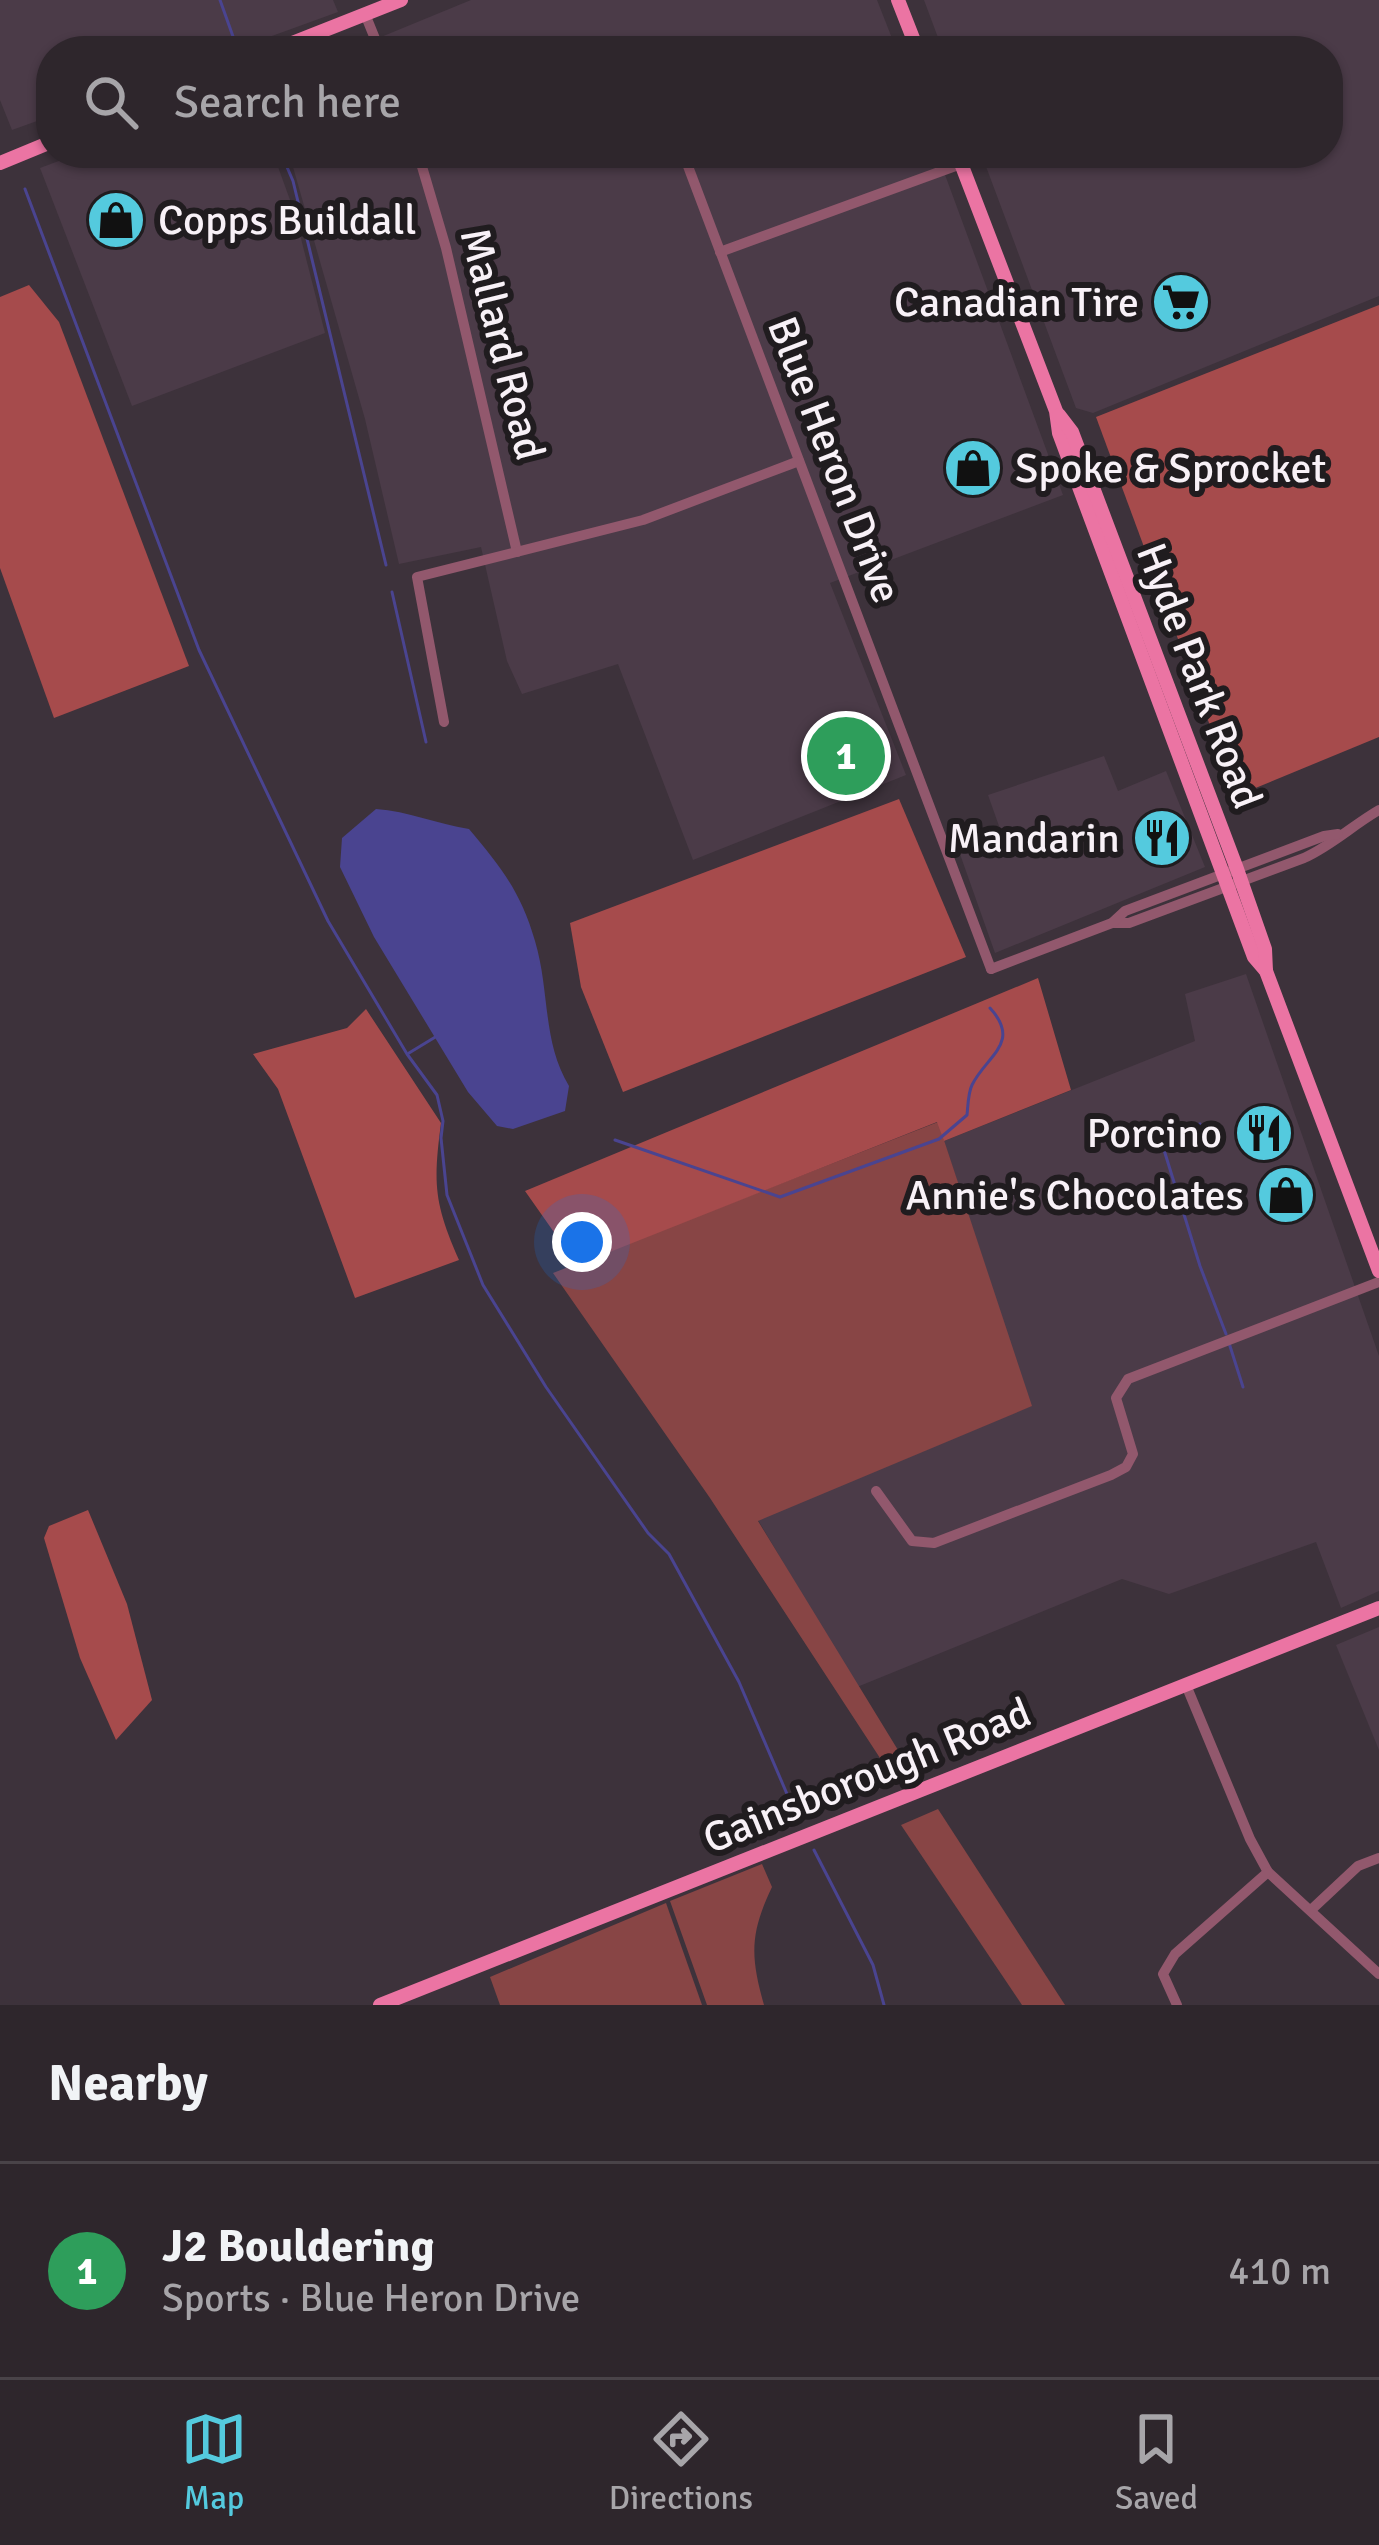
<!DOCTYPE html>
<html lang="en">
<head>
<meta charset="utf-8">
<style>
  :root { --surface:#2e262c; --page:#3a3238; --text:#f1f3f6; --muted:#a7a5a9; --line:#494348; --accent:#54cade }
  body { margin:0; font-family:Signika,sans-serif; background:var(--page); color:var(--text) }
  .you { position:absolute; left:582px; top:1242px; width:42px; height:42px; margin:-30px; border:9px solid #fff; border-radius:50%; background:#1a73e8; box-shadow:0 0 0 18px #1a73e833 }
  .badge { display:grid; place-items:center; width:78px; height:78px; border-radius:50%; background:var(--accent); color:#fff; font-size:39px; font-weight:700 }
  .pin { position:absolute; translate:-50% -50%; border:6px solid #fff; box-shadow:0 3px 12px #0006 }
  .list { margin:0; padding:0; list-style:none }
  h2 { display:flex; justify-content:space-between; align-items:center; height:156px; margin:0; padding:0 48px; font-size:51px }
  h2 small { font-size:39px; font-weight:400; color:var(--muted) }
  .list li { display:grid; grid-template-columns:78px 1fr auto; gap:36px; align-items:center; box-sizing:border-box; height:216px; padding:0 48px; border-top:3px solid var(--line) }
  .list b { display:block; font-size:45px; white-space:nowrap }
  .list p { margin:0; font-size:39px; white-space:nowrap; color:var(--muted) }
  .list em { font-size:39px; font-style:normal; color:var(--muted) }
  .icon { flex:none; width:66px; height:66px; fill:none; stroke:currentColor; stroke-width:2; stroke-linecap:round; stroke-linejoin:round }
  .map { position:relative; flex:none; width:1379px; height:2005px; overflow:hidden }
  .search { position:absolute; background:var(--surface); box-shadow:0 3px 9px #0004; left:36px; right:36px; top:36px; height:132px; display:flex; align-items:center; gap:30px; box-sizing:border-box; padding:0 42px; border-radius:48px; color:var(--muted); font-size:45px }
  .sheet { height:372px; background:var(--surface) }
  nav { display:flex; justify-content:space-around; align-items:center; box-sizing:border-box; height:168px; border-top:3px solid var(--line); background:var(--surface); font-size:33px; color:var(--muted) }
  nav a { display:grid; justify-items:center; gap:6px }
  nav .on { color:var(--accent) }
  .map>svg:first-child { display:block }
</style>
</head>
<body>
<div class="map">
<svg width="1379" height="2005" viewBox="0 0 1379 2005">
  <rect width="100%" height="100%" fill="#3d323b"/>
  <g fill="#4b3b48">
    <polygon points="0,0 333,0 338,12 231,51 51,51 51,116 12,130 0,100"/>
    <polygon points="471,0 877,0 897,51 347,51"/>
    <polygon points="924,0 1379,0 1379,296 1093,413 1076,408 981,153 1328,153 1328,51 943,51"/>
    <polygon points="80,153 273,153 294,211 325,333 132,406 40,168"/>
    <polygon points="289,153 937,153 1063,495 830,583 906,775 693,860 618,664 522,694 507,661 481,547 399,564 365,419"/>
    <polygon points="1104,756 1118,791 1166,771 1205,867 995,953 955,840 999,826 988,795"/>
    <polygon points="1246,974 1379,1356 1379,1591 1341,1608 1316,1542 1169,1594 1122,1579 857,1687 758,1520 1031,1406 944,1141 1195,1041 1185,994"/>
    <polygon points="1379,1627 1379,1750 1336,1645"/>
  </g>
  <g fill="#884545">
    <polygon points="938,1122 1032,1406 758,1521 912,1773 895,1781 710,1498 553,1273"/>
    <polygon points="938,1809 1065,2005 1022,2005 901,1825"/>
    <path d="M762,1864L772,1887C750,1933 750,1956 764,2005H707L670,1901Z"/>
    <polygon points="666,1903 702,2005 500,2005 490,1977"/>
  </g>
  <g fill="#a64b4c">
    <polygon points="29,285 59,322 189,666 54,718 0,568 0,297"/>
    <polygon points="1379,305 1379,737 1236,796 1096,417"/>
    <polygon points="899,799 966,957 623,1092 581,987 570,923"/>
    <polygon points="1038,978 1071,1090 944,1141 937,1122 577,1265 525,1191"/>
    <path d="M366,1009L441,1123C433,1184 434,1203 459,1260L355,1298L278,1089L253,1054L347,1028Z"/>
    <polygon points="88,1510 127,1604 152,1700 116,1740 80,1658 44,1538 49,1526"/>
  </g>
  <path fill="#4a4490" d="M376,809C408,811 437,824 469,829C501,867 521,892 535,941C550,991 542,1041 569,1086L565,1111L513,1129L497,1126L468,1092L374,937L340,867L342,838Z"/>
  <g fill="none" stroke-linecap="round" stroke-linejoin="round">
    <g stroke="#4a4490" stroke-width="3">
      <polyline points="220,0 235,42"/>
      <polyline points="281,153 293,181 386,565"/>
      <polyline points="25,189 199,650 328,921 407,1054 437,1095 443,1121 441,1138 447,1195 483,1285 546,1387 648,1533 669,1554 739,1682 799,1822"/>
      <polyline points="392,592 426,742"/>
      <polyline points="409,1053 437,1036"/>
      <polyline points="1200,1124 1160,1137 1200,1266 1226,1334"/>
      <path d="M615,1140L780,1197L939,1139L967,1115C968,1106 968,1093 972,1085C986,1056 1022,1043 990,1008"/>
      <polyline points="1229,1343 1243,1387"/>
      <polyline points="814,1850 873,1965 884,2005"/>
    </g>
    <g stroke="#92586d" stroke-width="10">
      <polyline points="365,14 380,51"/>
      <polyline points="418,153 446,248 517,552"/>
      <polyline points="683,153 991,969"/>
      <polyline points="720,252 961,164"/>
      <polyline points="444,722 417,577 643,520 799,461"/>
      <path d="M1112,923H1129L1304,858C1331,846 1353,825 1379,810"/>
      <polyline points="991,969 1112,923 1125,911 1324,836 1338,834"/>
      <polyline points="876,1491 912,1541 934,1543 1111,1475 1126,1467 1133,1454 1116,1398 1128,1379 1379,1282"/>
      <polyline points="1186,1685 1250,1839 1268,1872 1379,1974"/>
      <polyline points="1311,1910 1358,1866 1379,1858"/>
      <polyline points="1177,2005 1163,1974 1175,1954 1268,1872"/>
    </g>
    <g stroke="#eb74a3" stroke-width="14">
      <polyline points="898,0 918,51"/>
      <polyline points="272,51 401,0"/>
      <polyline points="957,153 1056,411 1059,433 1254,957 1266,971 1379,1271"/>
      <polyline points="0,163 51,142"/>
      <polyline points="1059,415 1072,432 1237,869 1265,949 1266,971"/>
      <polyline points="380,2005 1379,1608"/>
    </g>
  </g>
  <defs>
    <symbol id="shop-disc" viewBox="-11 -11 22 22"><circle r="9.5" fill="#54cade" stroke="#201c1f"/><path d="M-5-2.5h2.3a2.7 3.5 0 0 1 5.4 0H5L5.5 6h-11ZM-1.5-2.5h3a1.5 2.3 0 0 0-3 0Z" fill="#111"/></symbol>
    <symbol id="supermarket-disc" viewBox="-11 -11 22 22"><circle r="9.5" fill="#54cade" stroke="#201c1f"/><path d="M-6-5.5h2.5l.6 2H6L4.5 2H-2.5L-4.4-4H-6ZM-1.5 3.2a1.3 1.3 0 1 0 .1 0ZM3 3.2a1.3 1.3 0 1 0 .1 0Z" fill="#111"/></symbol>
    <symbol id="restaurant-disc" viewBox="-11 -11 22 22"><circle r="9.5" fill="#54cade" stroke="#201c1f"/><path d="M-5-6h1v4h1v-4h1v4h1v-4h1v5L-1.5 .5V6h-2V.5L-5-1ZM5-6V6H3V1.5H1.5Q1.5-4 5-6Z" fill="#111"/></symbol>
  </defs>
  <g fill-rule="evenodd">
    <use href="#shop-disc" x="83" y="187" width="66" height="66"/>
    <use href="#supermarket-disc" x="1148" y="269" width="66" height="66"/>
    <use href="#shop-disc" x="940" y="435" width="66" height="66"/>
    <use href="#restaurant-disc" x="1129" y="805" width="66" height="66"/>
    <use href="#restaurant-disc" x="1231" y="1100" width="66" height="66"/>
    <use href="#shop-disc" x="1253" y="1162" width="66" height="66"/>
  </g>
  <g text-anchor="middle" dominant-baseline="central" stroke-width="12" stroke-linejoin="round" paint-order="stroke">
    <g font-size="42" fill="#f8f1f7" stroke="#201c1f" text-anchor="end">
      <text x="158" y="220" text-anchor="start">Copps Buildall</text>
      <text x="1139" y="302">Canadian Tire</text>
      <text x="1015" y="468" text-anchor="start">Spoke &amp; Sprocket</text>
      <text x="1120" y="838">Mandarin</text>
      <text x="1222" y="1133">Porcino</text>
      <text x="1244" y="1195">Annie's Chocolates</text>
    </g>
    <g font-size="42" fill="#f8f1f7" stroke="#201c1f">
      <text transform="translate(502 344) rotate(76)">Mallard Road</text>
      <text transform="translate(834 460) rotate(69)">Blue Heron Drive</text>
      <text transform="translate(1199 676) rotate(69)">Hyde Park Road</text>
      <text transform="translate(867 1776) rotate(-22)">Gainsborough Road</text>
    </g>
  </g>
</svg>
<div class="you"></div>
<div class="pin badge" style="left:846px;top:756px;background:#2e9e5b">1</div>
<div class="search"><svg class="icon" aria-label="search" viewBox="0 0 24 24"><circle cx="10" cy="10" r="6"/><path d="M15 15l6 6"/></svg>Search here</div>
</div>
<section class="sheet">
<h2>Nearby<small></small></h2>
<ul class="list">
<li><span class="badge" style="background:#2e9e5b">1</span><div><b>J2 Bouldering</b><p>Sports · Blue Heron Drive</p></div><em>410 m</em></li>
</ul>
</section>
<nav>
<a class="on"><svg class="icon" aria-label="map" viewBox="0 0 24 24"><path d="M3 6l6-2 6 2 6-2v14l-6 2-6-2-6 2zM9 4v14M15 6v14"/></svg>Map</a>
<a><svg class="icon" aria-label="directions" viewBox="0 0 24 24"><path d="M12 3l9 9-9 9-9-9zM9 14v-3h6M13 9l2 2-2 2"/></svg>Directions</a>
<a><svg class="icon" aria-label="saved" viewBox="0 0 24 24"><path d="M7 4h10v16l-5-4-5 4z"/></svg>Saved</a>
</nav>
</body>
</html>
